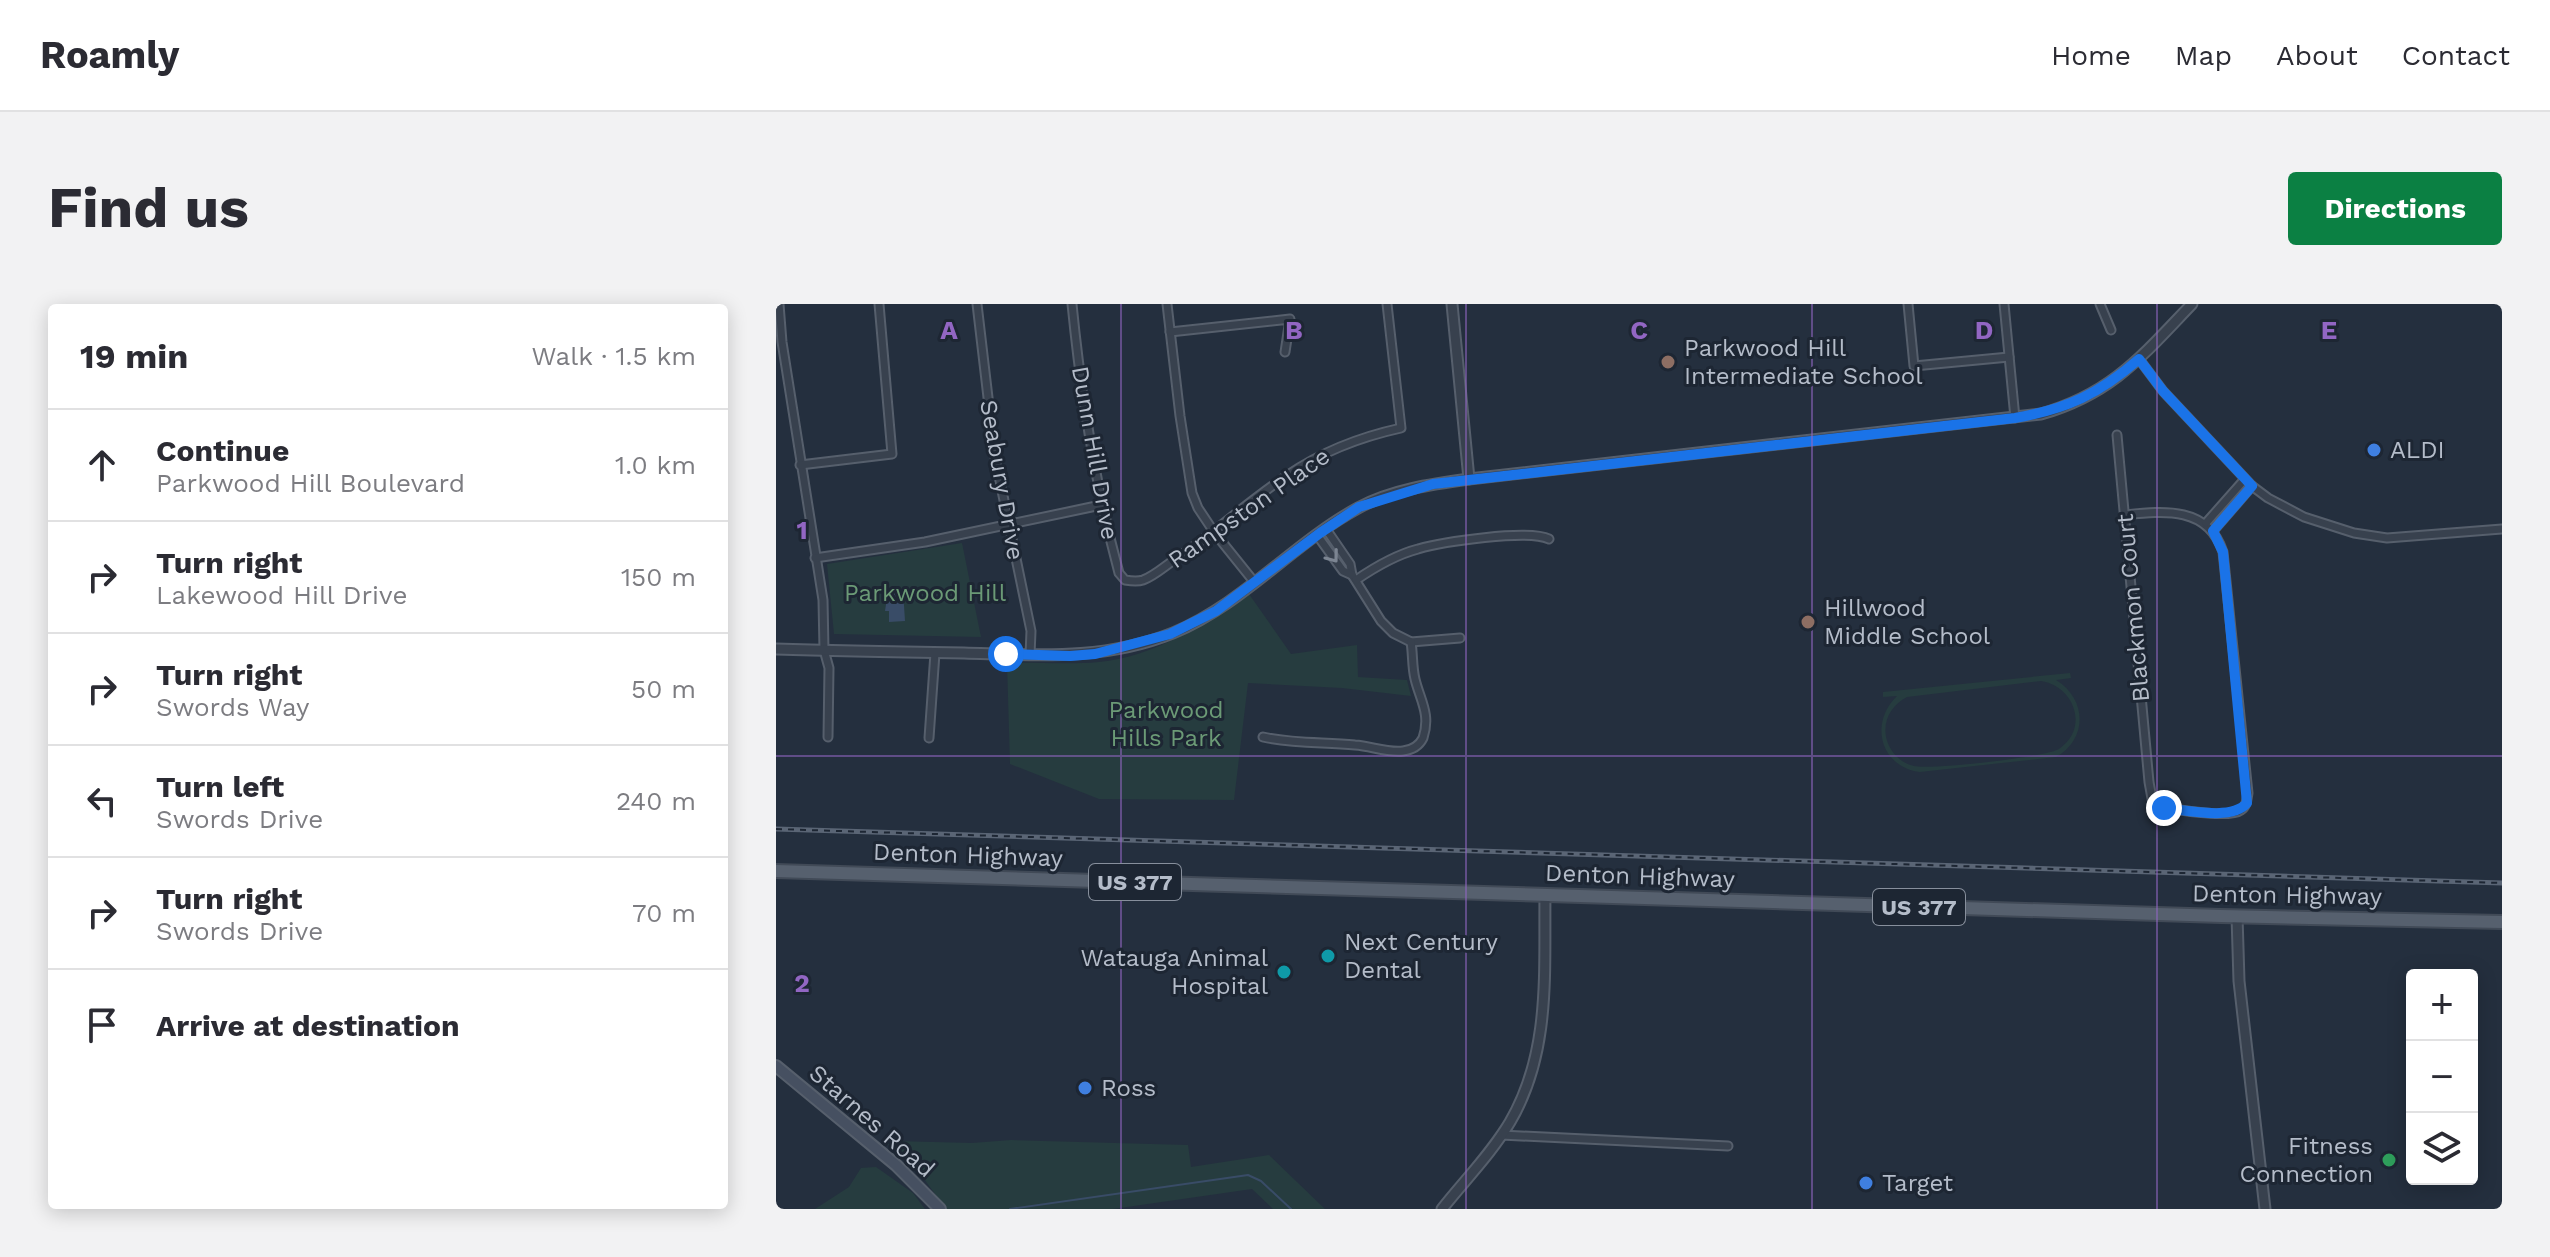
<!DOCTYPE html>
<html lang="en">
<head>
<meta charset="utf-8">
<style>
  :root { --surface:#fff; --page:#f2f2f3; --text:#2b2b33; --muted:#7c7c81; --line:#e1e1e2; --accent:#0b8043 }
  body { margin:0; font-family:"Work Sans",sans-serif; background:var(--page); color:var(--text) }
  .controls { position:absolute; right:24px; bottom:24px; display:grid; overflow:hidden; border-radius:8px; box-shadow:0 4px 20px #0003 }
  .controls button { width:72px; height:72px; display:grid; place-items:center; padding:0; border:0; border-bottom:2px solid var(--line); background:var(--surface); color:var(--text); font:40px sans-serif }
  .stop { position:absolute; width:24px; height:24px; margin:-18px; border:6px solid #1a73e8; border-radius:50%; background:#fff }
  .stop.end { background:#1a73e8; border-color:#fff; box-shadow:0 2px 8px #0008 }
  .list { margin:0; padding:0; list-style:none }
  h2 { display:flex; justify-content:space-between; align-items:center; height:104px; margin:0; padding:0 32px; font-size:34px }
  h2 small { font-size:26px; font-weight:400; color:var(--muted) }
  .list li { display:grid; grid-template-columns:52px 1fr auto; gap:24px; align-items:center; box-sizing:border-box; height:112px; padding:0 32px; border-top:2px solid var(--line) }
  .list b { display:block; font-size:30px; white-space:nowrap }
  .list p { margin:0; font-size:26px; white-space:nowrap; color:var(--muted) }
  .list em { font-size:26px; font-style:normal; color:var(--muted) }
  .icon { flex:none; width:44px; height:44px; fill:none; stroke:currentColor; stroke-width:2; stroke-linecap:round; stroke-linejoin:round }
  .map { position:relative; flex:none; width:1726px; height:905px; overflow:hidden; border-radius:8px }
  header { display:flex; align-items:center; gap:48px; box-sizing:border-box; height:112px; padding:0 40px; background:var(--surface); border-bottom:2px solid var(--line) }
  header strong { font-size:38px }
  nav { display:flex; gap:44px; margin-inline-start:auto; font-size:28px }
  .intro { display:flex; align-items:center; justify-content:space-between; box-sizing:border-box; height:192px; padding:0 48px }
  h1 { margin:0; font-size:56px }
  .button { padding:20px 36px; border-radius:8px; background:var(--accent); color:#fff; font-size:28px; font-weight:700 }
  main { display:flex; gap:48px; padding:0 48px }
  aside { flex:1; background:var(--surface); border-radius:8px; box-shadow:0 4px 20px #0003 }
  .map>svg:first-child { display:block }
</style>
</head>
<body>
<header>
<strong>Roamly</strong>
<nav><a>Home</a><a>Map</a><a>About</a><a>Contact</a></nav>
</header>
<div class="intro"><h1>Find us</h1><a class="button">Directions</a></div>
<main>
<aside>
<h2>19 min<small>Walk · 1.5 km</small></h2>
<ul class="list">
<li><svg class="icon" aria-label="ahead" viewBox="0 0 24 24"><path d="M12 20V5M6 11l6-6 6 6"/></svg><div><b>Continue</b><p>Parkwood Hill Boulevard</p></div><em>1.0 km</em></li>
<li><svg class="icon" aria-label="right" viewBox="0 0 24 24"><path d="M7 20v-9h11M14 6l5 5-5 5"/></svg><div><b>Turn right</b><p>Lakewood Hill Drive</p></div><em>150 m</em></li>
<li><svg class="icon" aria-label="right" viewBox="0 0 24 24"><path d="M7 20v-9h11M14 6l5 5-5 5"/></svg><div><b>Turn right</b><p>Swords Way</p></div><em>50 m</em></li>
<li><svg class="icon" aria-label="left" viewBox="0 0 24 24"><path d="M17 20v-9H6M10 6l-5 5 5 5"/></svg><div><b>Turn left</b><p>Swords Drive</p></div><em>240 m</em></li>
<li><svg class="icon" aria-label="right" viewBox="0 0 24 24"><path d="M7 20v-9h11M14 6l5 5-5 5"/></svg><div><b>Turn right</b><p>Swords Drive</p></div><em>70 m</em></li>
<li><svg class="icon" aria-label="arrive" viewBox="0 0 24 24"><path d="M6 21V4h12l-3 4 3 4H6"/></svg><div><b>Arrive at destination</b></div></li>
</ul>
</aside>
<div class="map">
<svg width="1726" height="905" viewBox="0 0 1726 905">
  <rect width="100%" height="100%" fill="#242f3e"/>
  <g fill="#263c3f" fill-rule="evenodd">
    <polygon points="186,239 205,333 58,330 51,260"/>
    <path d="M473,290L515,350L581,341L582,373L631,376L635,392L566,384L472,379L458,496L323,495L234,460L231,359C261,358 293,361 323,358C378,353 428,320 473,290Z"/>
    <path d="M1294,369L1295,374L1280,376C1311,395 1312,435 1280,453L1144,468C1104,463 1093,419 1121,392L1107,393V388ZM1265,377C1298,382 1314,424 1283,445C1271,453 1154,466 1138,462C1124,459 1113,447 1110,433C1107,415 1116,401 1131,393Z"/>
    <polygon points="235,836 412,841 415,863 493,851 549,905 497,905 476,885 337,905 170,905 143,868 111,840 117,837 196,839"/>
    <polygon points="100,863 137,889 149,905 39,905 73,883 85,864"/>
  </g>
  <polygon fill="#394c67" points="127,286 129,317 113,318 113,307 109,307 112,287"/>
  <g fill="none" stroke-linecap="round" stroke-linejoin="round">
    <polyline stroke="#394c67" stroke-width="2" points="234,905 472,871 485,877 515,905"/>
    <defs>
      <g id="minor">
        <polyline points="3,0 6,38 47,296 48,346 53,364 52,433"/>
        <polyline points="201,0 219,153 255,327 254,351"/>
        <path d="M296,0C305,91 319,180 343,269L349,276C355,277 361,278 367,276C378,272 389,262 398,256C438,230 472,197 512,171C547,147 584,133 625,124L611,0"/>
        <polyline points="391,0 404,112 416,189 422,204 438,228 479,279"/>
        <polyline points="1132,0 1138,62 1233,53"/>
        <polyline points="1228,0 1239,114"/>
        <polyline points="1324,0 1335,26"/>
        <polyline points="394,28 514,15 509,48"/>
        <polyline points="1363,55 1387,87 1476,182 1492,194 1528,213 1578,229 1611,234 1726,225"/>
        <path d="M1341,131L1373,478L1377,500C1392,505 1453,515 1465,506C1471,502 1471,495 1472,489L1447,248C1432,202 1388,207 1348,211"/>
        <polyline points="24,161 116,150 103,0"/>
        <polyline points="1430,219 1469,175"/>
        <polyline points="550,225 574,260 576,271 605,317 617,329 635,338 684,334"/>
        <polyline points="1437,227 1476,182"/>
        <polyline points="541,231 567,267 576,271"/>
        <polyline points="39,254 149,238 325,201"/>
        <path d="M580,276C599,263 619,251 642,245C666,238 752,225 773,235"/>
        <path d="M487,433C517,440 548,438 579,441C595,442 611,449 627,447C636,446 643,442 647,434C655,410 644,396 639,375C636,363 637,350 635,338"/>
        <polyline points="153,434 159,349"/>
        <polyline points="725,831 952,842"/>
      </g>
      <g id="tertiary">
        <polyline points="676,0 693,175"/>
        <path d="M0,345C63,347 125,348 188,349C261,351 327,357 397,329C467,300 516,240 582,204C615,186 656,180 693,175L1265,110C1336,90 1367,51 1416,0"/>
        <polyline points="1461,612 1463,677 1489,905"/>
        <path d="M666,905C688,877 715,850 734,818C775,748 768,669 769,591"/>
      </g>
      <polyline id="secondary" points="0,762 120,861 164,905"/>
      <polyline id="primary" points="0,567 1445,612 1726,618"/>
    </defs>
    <use href="#minor" stroke="#565f6c" stroke-width="11"/>
    <use href="#tertiary" stroke="#565f6c" stroke-width="13"/>
    <use href="#secondary" stroke="#565f6c" stroke-width="14"/>
    <use href="#primary" stroke="#414a57" stroke-width="16"/>
    <use href="#minor" stroke="#38414e" stroke-width="7"/>
    <use href="#tertiary" stroke="#38414e" stroke-width="9"/>
    <use href="#secondary" stroke="#465061" stroke-width="10"/>
    <use href="#primary" stroke="#56606e" stroke-width="12"/>
    <defs>
      <polyline id="rail" points="0,525 1726,579"/>
    </defs>
    <use href="#rail" stroke="#5a6575" stroke-width="5"/>
    <use href="#rail" stroke="#1d2633" stroke-width="2" stroke-dasharray="6" stroke-linecap="butt"/>
  </g>
  <defs><path id="oneway-chevron" d="M-2-3.5L2.5 0L-2 3.5" fill="none" stroke-width="1.6" stroke-linecap="round" stroke-linejoin="round" transform="scale(2)"/></defs>
  <use stroke="#7c8592" href="#oneway-chevron" transform="translate(557 253) rotate(53)"/>
  <g fill="none" stroke-linecap="round" stroke-linejoin="round">
    <path stroke="#1a73e8" stroke-width="10" d="M230,350L294,352L319,350L394,330L440,307L544,229L583,203L657,180L1239,114C1291,105 1323,90 1363,55L1387,87L1476,182L1437,227L1447,248L1471,499C1456,517 1410,506 1388,504"/>
  </g>
  <path fill="none" stroke="#9266c3" stroke-width="2" stroke-opacity="0.55" d="M345,0V905M690,0V905M1036,0V905M1381,0V905M0,452H1726"/>
  <g fill="#8d6e63" stroke="#1d2633" stroke-width="3">
    <circle cx="892" cy="58" r="8"/>
    <circle cx="1032" cy="318" r="8"/>
  </g>
  <g fill="#3f7fe0" stroke="#1d2633" stroke-width="3">
    <circle cx="1598" cy="146" r="8"/>
    <circle cx="309" cy="784" r="8"/>
    <circle cx="1090" cy="879" r="8"/>
  </g>
  <g fill="#0f9aa8" stroke="#1d2633" stroke-width="3">
    <circle cx="552" cy="652" r="8"/>
    <circle cx="508" cy="668" r="8"/>
  </g>
  <circle fill="#2e9e5b" stroke="#1d2633" stroke-width="3" cx="1613" cy="856" r="8"/>
  <g text-anchor="middle" dominant-baseline="central" stroke-width="6" stroke-linejoin="round" paint-order="stroke">
    <g fill="#1d2633" stroke="#878f9c" stroke-width="2">
      <rect x="313" y="560" width="92" height="36" rx="6"/>
      <rect x="1097" y="585" width="92" height="36" rx="6"/>
    </g>
    <g font-size="22" font-weight="bold" fill="#b4bcc9">
      <text x="359" y="578">US 377</text>
      <text x="1143" y="603">US 377</text>
    </g>
    <g font-size="24" fill="#b4bcc9" stroke="#1d2633" text-anchor="start">
      <text x="908" y="44">Parkwood Hill<tspan x="908" dy="28">Intermediate School</tspan></text>
      <text x="1614" y="146">ALDI</text>
      <text x="1048" y="304">Hillwood<tspan x="1048" dy="28">Middle School</tspan></text>
      <text x="568" y="638">Next Century<tspan x="568" dy="28">Dental</tspan></text>
      <text x="492" y="654" text-anchor="end">Watauga Animal<tspan x="492" dy="28">Hospital</tspan></text>
      <text x="325" y="784">Ross</text>
      <text x="1597" y="842" text-anchor="end">Fitness<tspan x="1597" dy="28">Connection</tspan></text>
      <text x="1106" y="879">Target</text>
    </g>
    <g font-size="24" fill="#b4bcc9" stroke="#1d2633">
      <text transform="translate(319 149) rotate(80)">Dunn Hill Drive</text>
      <text transform="translate(226 176) rotate(80)">Seabury Drive</text>
      <text transform="translate(473 204) rotate(-35)">Rampston Place</text>
      <text transform="translate(1357 304) rotate(-95)">Blackmon Court</text>
      <text transform="translate(192 551) rotate(2)">Denton Highway</text>
      <text transform="translate(864 572) rotate(2)">Denton Highway</text>
      <text transform="translate(1511 591) rotate(1)">Denton Highway</text>
      <text transform="translate(96 817) rotate(41)">Starnes Road</text>
    </g>
    <g font-size="24" fill="#6b9a76" stroke="#1d2633">
      <text x="149" y="289">Parkwood Hill</text>
      <text x="390" y="406">Parkwood<tspan x="390" dy="28">Hills Park</tspan></text>
    </g>
  </g>
  <g font-size="26" text-anchor="middle" font-weight="bold" fill="#9266c3" stroke="#1d2633" stroke-width="6" stroke-linejoin="round" paint-order="stroke">
    <text x="173" y="35">A</text>
    <text x="518" y="35">B</text>
    <text x="863" y="35">C</text>
    <text x="1208" y="35">D</text>
    <text x="1553" y="35">E</text>
    <text x="26" y="235">1</text>
    <text x="26" y="688">2</text>
  </g>
</svg>
<div class="controls">
<button>+</button>
<button>−</button>
<button><svg class="icon" aria-label="layers" viewBox="0 0 24 24"><path d="M12 4l9 5-9 5-9-5zM3 14l9 5 9-5"/></svg></button>
</div>
<div class="stop" style="left:230px;top:350px"></div>
<div class="stop end" style="left:1388px;top:504px"></div>
</div>
</main>
</body>
</html>
